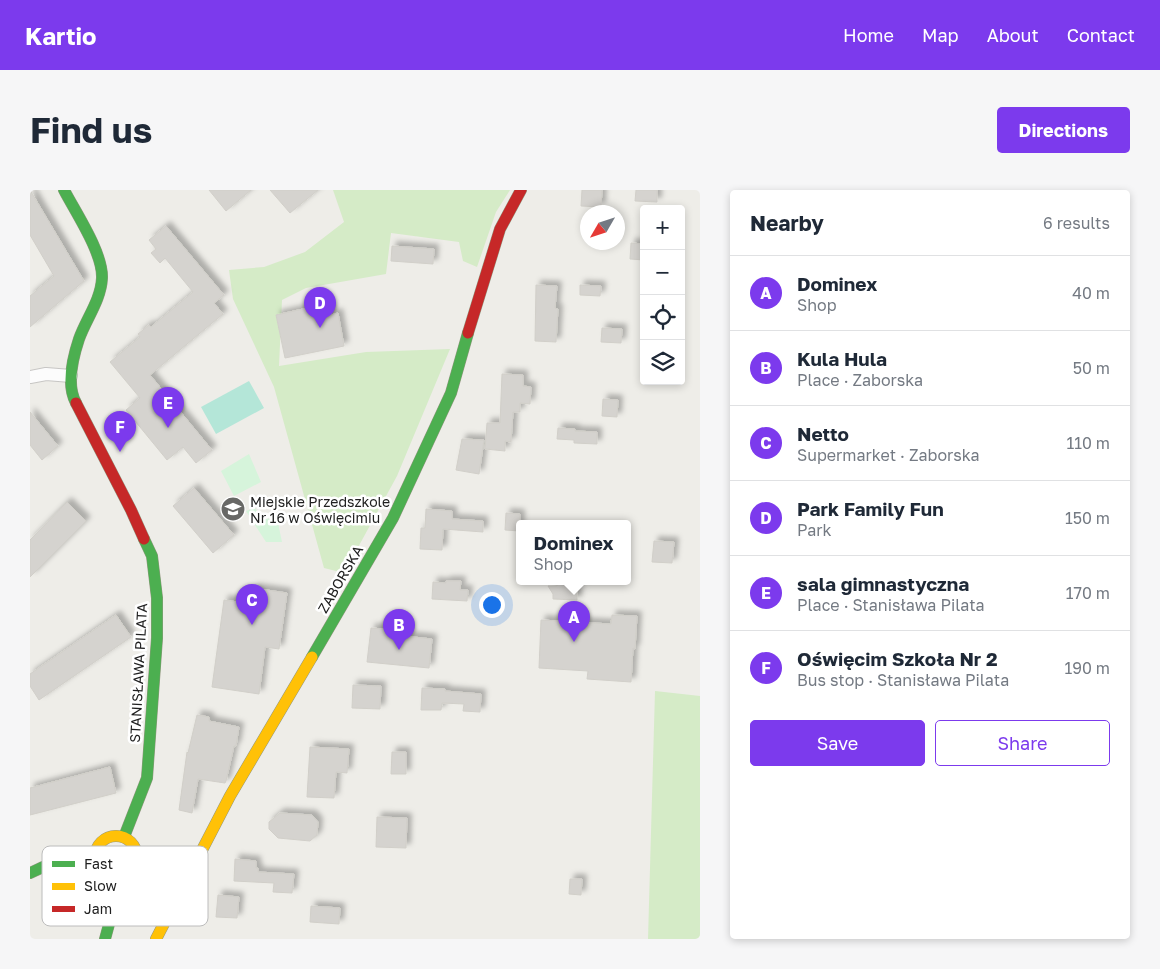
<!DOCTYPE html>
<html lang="en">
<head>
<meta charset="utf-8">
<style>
  :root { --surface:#fff; --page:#f6f6f7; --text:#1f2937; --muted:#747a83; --line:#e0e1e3; --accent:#7c3aed }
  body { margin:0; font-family:"Golos Text",sans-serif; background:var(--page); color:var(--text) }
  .controls { position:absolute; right:15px; top:15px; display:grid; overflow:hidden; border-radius:5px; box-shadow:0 2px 8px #0003 }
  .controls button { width:45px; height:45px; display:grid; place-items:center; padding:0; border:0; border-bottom:1px solid var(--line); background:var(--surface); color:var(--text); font:25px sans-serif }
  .compass { position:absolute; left:550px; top:15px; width:45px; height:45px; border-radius:50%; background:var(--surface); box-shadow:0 2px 8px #0003; rotate:231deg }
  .you { position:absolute; left:461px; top:414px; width:18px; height:18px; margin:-12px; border:4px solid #fff; border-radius:50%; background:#1a73e8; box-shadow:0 0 0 8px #1a73e833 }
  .badge { display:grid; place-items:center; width:32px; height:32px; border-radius:50%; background:var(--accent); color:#fff; font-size:16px; font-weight:700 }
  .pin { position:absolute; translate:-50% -41px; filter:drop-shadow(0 1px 2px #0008) }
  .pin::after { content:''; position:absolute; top:26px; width:18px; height:15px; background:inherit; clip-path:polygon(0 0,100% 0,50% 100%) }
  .popup { position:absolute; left:486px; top:330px; width:115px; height:65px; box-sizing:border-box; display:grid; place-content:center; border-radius:5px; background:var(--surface); filter:drop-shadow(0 1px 4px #0005); font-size:16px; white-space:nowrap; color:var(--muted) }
  .popup b { font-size:19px; color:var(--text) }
  .popup::after { content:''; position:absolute; left:50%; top:100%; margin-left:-10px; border:10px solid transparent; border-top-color:var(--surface) }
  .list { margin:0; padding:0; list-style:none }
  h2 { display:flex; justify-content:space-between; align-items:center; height:65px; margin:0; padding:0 20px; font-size:21px }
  h2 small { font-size:16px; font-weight:400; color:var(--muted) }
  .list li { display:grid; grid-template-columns:32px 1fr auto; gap:15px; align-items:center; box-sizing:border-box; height:75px; padding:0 20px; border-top:1px solid var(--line) }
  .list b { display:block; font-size:19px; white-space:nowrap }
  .list p { margin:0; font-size:16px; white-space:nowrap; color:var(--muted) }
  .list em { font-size:16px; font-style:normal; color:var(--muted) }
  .actions { display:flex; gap:10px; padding:15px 20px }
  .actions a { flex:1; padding:11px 0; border:1px solid var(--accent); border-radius:5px; text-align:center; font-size:18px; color:var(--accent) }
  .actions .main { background:var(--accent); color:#fff }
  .icon { flex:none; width:28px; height:28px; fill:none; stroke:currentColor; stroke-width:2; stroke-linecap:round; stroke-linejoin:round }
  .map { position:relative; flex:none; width:670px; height:749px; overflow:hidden; border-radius:5px }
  header { display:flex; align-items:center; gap:30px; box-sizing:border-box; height:70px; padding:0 25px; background:var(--accent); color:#fff }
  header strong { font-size:24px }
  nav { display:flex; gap:28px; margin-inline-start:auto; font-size:18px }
  .intro { display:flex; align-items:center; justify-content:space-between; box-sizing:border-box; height:120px; padding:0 30px }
  h1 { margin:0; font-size:35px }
  .button { padding:12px 22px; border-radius:5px; background:var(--accent); color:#fff; font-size:18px; font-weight:700 }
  main { display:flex; gap:30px; padding:0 30px }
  aside { flex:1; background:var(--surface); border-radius:5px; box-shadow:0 2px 8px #0003 }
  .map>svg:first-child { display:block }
</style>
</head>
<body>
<header>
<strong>Kartio</strong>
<nav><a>Home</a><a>Map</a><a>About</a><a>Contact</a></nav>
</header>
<div class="intro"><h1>Find us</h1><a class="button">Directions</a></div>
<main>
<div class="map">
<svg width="670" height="749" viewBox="0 0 670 749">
  <defs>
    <filter id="shadow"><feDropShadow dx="4.5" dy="-4.5" stdDeviation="2.5" flood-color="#0004"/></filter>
  </defs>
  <rect width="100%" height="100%" fill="#eeede8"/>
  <g fill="#d5ebc7">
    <polygon points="303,0 480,0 466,22 447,77 433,71 429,52 361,43 356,84 276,98 252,110 249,176 336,162 420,159 367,286 314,383 294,378 244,197 203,109 199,80 234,77 275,62 314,32"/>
    <polygon points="625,501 670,506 670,749 618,749"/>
    <circle cx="86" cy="670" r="10"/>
  </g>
  <g fill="#d6f4db">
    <polygon points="219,264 231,292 204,306 191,281"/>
    <polygon points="225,318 232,329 247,328 252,352 236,352 216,321"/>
  </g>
  <polygon fill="#b4e6d8" points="219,191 234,218 186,244 171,217"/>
  <g fill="#d5d3cf" stroke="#d1cfc9" filter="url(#shadow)">
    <polygon points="0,0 54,91 0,137 0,106 24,86 0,45"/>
    <polygon points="179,0 221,0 196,21"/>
    <polygon points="240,0 288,0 260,23"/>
    <polygon points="552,0 572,0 571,17 551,16"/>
    <polygon points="606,0 627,0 627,12 605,11"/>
    <polygon points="136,36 194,105 184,113 193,124 120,185 182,260 166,273 153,257 137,270 96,220 110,208 80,172 110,147 108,144 119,135 121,137 163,102 135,68 130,73 121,63 126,59 119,50"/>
    <polygon points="601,53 614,54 614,70 600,69"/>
    <polygon points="362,56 404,59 403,74 361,71"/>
    <polygon points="506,95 527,96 525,118 528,119 526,152 505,151"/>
    <polygon points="550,95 571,96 570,106 550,105"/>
    <polygon points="282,117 283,121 300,118 301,125 308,123 314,156 255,168 246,125"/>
    <polygon points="572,138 592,139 591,153 571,152"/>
    <polygon points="472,184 493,185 493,196 501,197 500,214 490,213 490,222 483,222 481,252 475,251 475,261 455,259 457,233 470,233"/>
    <polygon points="573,209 588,210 587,227 572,226"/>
    <polygon points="0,222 28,256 12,270 0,255"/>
    <polygon points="528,238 545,239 545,241 567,242 567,254 544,253 544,250 527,249"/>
    <polygon points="432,249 454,250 449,284 426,280"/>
    <polygon points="164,298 204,345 183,363 143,316"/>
    <polygon points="37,312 56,331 0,387 0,350"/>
    <polygon points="396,319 422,321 422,329 453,331 453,342 413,339 412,360 390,359 391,338 395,338"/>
    <polygon points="476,323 490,324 490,341 475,340"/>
    <polygon points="624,351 644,352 642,373 622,372"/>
    <polygon points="416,391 431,391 430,400 438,400 437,411 402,409 403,392 416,393"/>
    <polygon points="528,392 547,393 547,410 523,409 523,404 518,396 527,396"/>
    <polygon points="223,398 257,403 249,459 235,457 229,504 182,497 194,410 221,414"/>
    <polygon points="86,425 101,447 9,510 0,496 0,484"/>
    <polygon points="582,425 607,426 605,459 603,458 601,492 557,489 558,481 509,478 511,430 581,434"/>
    <polygon points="341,438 366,440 365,445 402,449 399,478 337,472"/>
    <polygon points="323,495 351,496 350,519 322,518"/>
    <polygon points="392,498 415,499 415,501 451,504 450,522 433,521 434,514 412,513 411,520 391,520"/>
    <polygon points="167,525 179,527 179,531 209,537 206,556 204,556 196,591 195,593 168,589 162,623 149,620 157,562 158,563"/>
    <polygon points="280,557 319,559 317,583 306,582 304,608 277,607"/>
    <polygon points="362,562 376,562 376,584 361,584"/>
    <polygon points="80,577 86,603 0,625 0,598"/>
    <polygon points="250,623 282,625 288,632 287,645 280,651 248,648 239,639 239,632"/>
    <polygon points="347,627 377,628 376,658 346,657"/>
    <polygon points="205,669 226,671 226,678 228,678 228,682 264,684 262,703 243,702 244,693 204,691"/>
    <polygon points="540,689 552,689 551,705 539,704"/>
    <polygon points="188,705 209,707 207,728 186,727"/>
    <polygon points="281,716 310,718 309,734 280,732"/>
  </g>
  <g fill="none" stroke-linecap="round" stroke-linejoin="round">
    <defs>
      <polyline id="street" points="0,187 16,184 41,186"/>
      <g id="fast">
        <path d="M34,0C46,23 73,63 72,88C71,110 56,129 49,149C43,167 36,195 46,213"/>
        <polyline points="282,467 363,328 421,203 438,143"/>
        <polyline points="94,647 117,588 127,448 127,408 122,366 114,349"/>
        <polyline points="0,683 13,677 64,667"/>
        <polyline points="75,749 87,705 88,689"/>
      </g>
      <g id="slow">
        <circle cx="86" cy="667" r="21"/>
        <polyline points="126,749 200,606 282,467"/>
      </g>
      <g id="jam">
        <polyline points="438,143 470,39 491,0"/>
        <polyline points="46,213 101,320 114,349"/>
      </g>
    </defs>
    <use href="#street" stroke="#c7c6c4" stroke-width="14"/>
    <use href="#fast" stroke="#939880" stroke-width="12"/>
    <use href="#slow" stroke="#939880" stroke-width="12"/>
    <use href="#jam" stroke="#939880" stroke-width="12"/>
    <use href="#street" stroke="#fcfcfc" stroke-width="12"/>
    <use href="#fast" stroke="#4caf50" stroke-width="11"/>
    <use href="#slow" stroke="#ffc107" stroke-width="11"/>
    <use href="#jam" stroke="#c62828" stroke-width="11"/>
  </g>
  <defs>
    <symbol id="school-disc" viewBox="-11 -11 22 22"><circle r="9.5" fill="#686866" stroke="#fff"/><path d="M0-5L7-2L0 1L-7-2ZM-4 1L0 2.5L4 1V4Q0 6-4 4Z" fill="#fff"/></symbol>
  </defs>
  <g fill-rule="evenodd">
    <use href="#school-disc" x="189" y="305" width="28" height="28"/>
  </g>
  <g text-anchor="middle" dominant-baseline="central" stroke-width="5" stroke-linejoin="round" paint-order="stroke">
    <g font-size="14" fill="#202020" stroke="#fff" text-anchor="start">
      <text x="220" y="311">Miejskie Przedszkole<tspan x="220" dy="16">Nr 16 w Oświęcimiu</tspan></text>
    </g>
    <g font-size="14" fill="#202020" stroke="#fff">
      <text transform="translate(310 389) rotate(-60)">ZABORSKA</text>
      <text transform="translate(108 483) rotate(-87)">STANISŁAWA PILATA</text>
    </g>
  </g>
  <rect x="12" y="656" width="166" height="80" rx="8" fill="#fff" stroke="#bcbcbc" stroke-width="1"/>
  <rect x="22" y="671" width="23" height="6" fill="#4caf50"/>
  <rect x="22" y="693" width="23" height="7" fill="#ffc107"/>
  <rect x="22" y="716" width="23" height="6" fill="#c62828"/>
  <g font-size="14" fill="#202020">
    <text x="54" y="679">Fast</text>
    <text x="54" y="701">Slow</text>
    <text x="54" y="724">Jam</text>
  </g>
</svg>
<div class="controls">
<button>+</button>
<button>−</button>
<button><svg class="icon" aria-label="locate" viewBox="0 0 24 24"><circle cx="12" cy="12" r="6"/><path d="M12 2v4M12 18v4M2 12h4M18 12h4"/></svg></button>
<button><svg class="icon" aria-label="layers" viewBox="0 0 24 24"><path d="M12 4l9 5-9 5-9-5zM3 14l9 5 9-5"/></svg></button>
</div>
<svg class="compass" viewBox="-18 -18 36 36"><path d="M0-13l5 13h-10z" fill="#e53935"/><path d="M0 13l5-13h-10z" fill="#747a83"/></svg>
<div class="you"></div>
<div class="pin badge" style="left:544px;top:452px">A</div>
<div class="popup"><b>Dominex</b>Shop</div>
<div class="pin badge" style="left:369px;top:460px">B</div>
<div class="pin badge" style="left:222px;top:435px">C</div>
<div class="pin badge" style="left:290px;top:138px">D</div>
<div class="pin badge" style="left:138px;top:238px">E</div>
<div class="pin badge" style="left:90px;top:262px">F</div>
</div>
<aside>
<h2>Nearby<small>6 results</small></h2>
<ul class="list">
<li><span class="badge">A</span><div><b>Dominex</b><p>Shop</p></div><em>40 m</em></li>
<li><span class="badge">B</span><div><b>Kula Hula</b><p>Place · Zaborska</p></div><em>50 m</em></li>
<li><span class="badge">C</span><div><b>Netto</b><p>Supermarket · Zaborska</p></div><em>110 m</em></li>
<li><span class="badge">D</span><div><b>Park Family Fun</b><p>Park</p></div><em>150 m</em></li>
<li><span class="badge">E</span><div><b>sala gimnastyczna</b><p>Place · Stanisława Pilata</p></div><em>170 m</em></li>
<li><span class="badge">F</span><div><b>Oświęcim Szkoła Nr 2</b><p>Bus stop · Stanisława Pilata</p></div><em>190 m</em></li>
</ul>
<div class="actions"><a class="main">Save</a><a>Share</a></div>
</aside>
</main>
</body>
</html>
